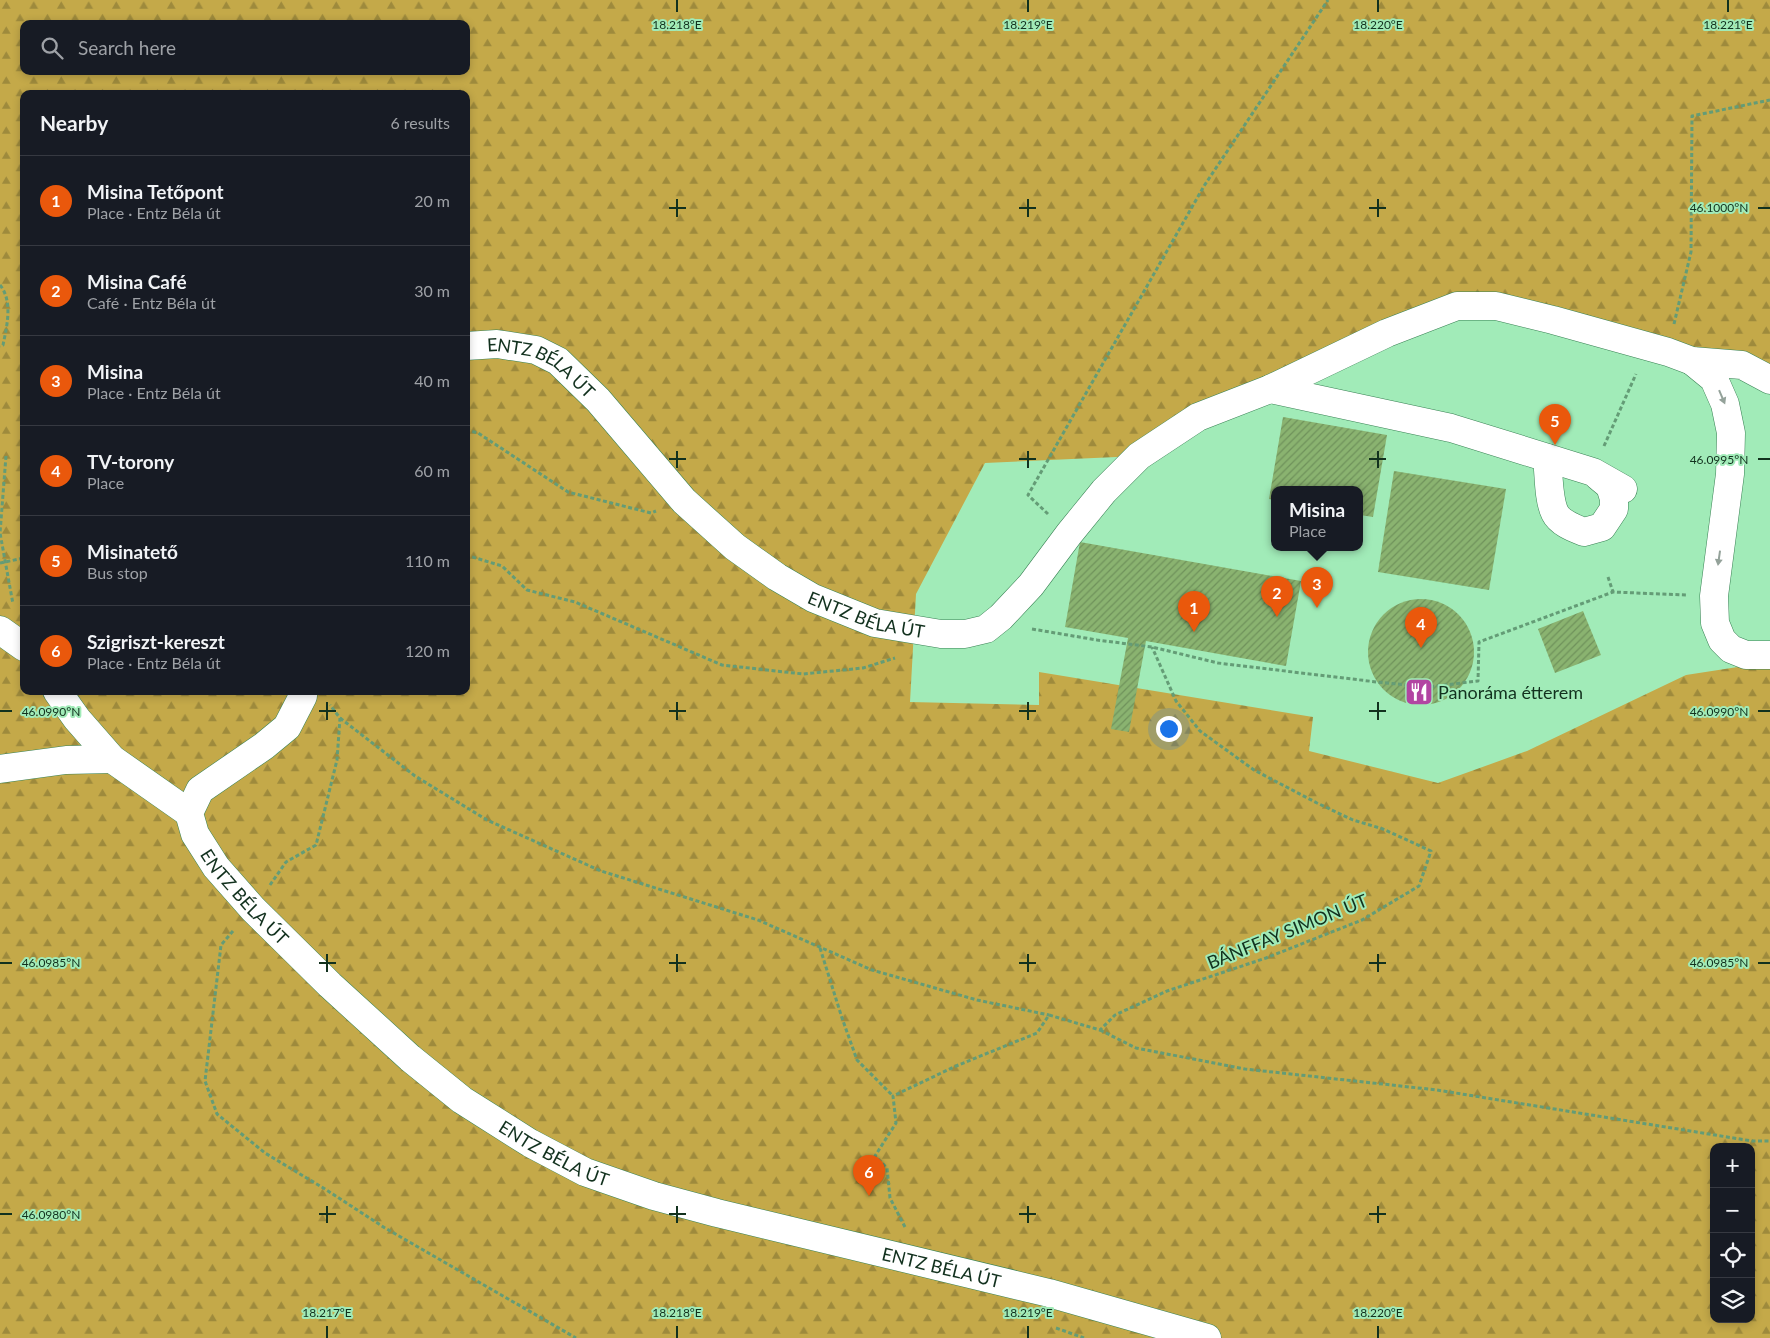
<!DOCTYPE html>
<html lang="en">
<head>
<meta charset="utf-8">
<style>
  :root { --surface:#171b24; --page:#20242c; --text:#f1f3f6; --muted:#9ea1a6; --line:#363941; --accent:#ea580c }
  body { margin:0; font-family:Lato,sans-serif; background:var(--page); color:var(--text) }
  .controls { position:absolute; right:15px; bottom:15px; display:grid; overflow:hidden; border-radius:10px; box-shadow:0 2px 8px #0003 }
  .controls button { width:45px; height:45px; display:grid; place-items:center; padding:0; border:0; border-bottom:1px solid var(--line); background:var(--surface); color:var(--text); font:25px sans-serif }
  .you { position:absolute; left:1168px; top:728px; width:18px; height:18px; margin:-12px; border:4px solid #fff; border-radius:50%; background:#1a73e8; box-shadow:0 0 0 8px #1a73e833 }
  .badge { display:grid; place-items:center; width:32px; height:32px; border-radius:50%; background:var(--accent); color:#fff; font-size:16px; font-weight:700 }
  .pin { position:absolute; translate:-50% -41px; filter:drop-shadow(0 1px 2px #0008) }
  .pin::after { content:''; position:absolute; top:26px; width:18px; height:15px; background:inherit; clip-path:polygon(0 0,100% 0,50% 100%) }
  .popup { position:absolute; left:1271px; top:486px; width:92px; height:65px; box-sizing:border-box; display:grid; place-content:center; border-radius:10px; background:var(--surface); filter:drop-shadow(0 1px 4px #0005); font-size:16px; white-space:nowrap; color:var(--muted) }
  .popup b { font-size:19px; color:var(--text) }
  .popup::after { content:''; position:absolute; left:50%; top:100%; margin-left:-10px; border:10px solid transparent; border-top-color:var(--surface) }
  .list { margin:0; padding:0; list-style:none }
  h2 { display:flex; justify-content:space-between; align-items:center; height:65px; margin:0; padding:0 20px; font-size:21px }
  h2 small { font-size:16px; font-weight:400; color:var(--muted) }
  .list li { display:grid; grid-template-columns:32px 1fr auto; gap:15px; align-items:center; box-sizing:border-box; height:90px; padding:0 20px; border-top:1px solid var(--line) }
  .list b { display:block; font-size:19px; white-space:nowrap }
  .list p { margin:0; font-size:16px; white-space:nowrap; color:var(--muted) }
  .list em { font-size:16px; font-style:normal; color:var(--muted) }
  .icon { flex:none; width:28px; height:28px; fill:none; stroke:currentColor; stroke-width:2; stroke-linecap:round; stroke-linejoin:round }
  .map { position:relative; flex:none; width:1770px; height:1338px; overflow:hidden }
  .search { position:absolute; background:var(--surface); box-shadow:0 2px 8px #0003; left:20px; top:20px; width:450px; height:55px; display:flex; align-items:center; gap:12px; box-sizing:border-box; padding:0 18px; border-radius:10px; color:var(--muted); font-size:19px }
  .panel { position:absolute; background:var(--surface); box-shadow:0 2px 8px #0003; left:20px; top:90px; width:450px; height:605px; border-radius:10px }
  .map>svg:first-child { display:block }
</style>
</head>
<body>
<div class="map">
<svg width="1770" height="1338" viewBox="0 0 1770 1338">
  <defs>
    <pattern id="forest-firs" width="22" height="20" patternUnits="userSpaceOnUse" patternTransform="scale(1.25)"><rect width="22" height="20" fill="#c4a949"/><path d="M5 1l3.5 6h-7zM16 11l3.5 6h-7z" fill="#9e8a3c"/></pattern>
    <pattern id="building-hatch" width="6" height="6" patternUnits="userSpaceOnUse" patternTransform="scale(1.25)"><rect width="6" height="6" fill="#8ab370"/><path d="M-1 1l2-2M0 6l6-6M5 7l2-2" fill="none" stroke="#6f925b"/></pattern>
  </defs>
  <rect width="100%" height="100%" fill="#a1ebb8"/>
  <path fill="url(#forest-firs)" fill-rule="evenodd" d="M0,0H1770V374L1457,306L1139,456L985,463L916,594L910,702L1039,705V672L1313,717L1309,751L1438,783L1527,751L1686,675L1770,662V1338H0ZM24,24H466V71H24ZM24,94H466V691H24ZM1714,1147H1751V1319H1714Z"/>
  <g fill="url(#building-hatch)">
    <polygon points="1283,417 1387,435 1373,517 1360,515 1360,489 1274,489 1274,500 1269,499"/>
    <polygon points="1394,471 1506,489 1489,590 1378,572"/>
    <polygon points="1080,542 1301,581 1286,666 1146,641 1129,732 1111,729 1128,638 1065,627"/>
    <circle cx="1421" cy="652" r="53"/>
    <polygon points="1583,611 1601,655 1555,673 1538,629"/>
  </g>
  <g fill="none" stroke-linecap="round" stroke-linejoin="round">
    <defs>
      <g id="minor">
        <path id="s1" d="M466,346L497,344L536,350L558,361L598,400L684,501L735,547L777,577L813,598L875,623L941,634H965L986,629L1001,617L1031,585L1069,534L1104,491L1139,456L1198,417L1270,389L1387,333L1457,306H1496L1553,320L1668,352L1692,361L1742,365L1770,380"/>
        <polyline points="1692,361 1714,379 1725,404 1731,433 1730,474 1714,596 1715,623 1722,640 1731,649 1746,655 1770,655"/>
        <polyline points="1270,389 1451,428 1593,472 1623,489"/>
        <path d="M1547,458C1549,473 1548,499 1555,513C1560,523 1574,528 1584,532L1602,527L1614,509V499L1610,486L1598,476"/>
        <polyline points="0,630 24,647"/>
        <polyline points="57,691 77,719 112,759 189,813"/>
        <path id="s2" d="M303,691V696L287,727L264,746L200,790L189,813L195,834L216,867L253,909L330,985L410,1058L462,1100L530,1143L585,1172L654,1196L717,1213L1049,1293L1207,1338"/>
        <polyline points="0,769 66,760 112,759"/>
      </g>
    </defs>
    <use href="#minor" stroke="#398254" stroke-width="29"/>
    <g stroke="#649c76" stroke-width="3" stroke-dasharray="4 2.5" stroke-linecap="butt">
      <path d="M0,285C13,301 7,326 3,345L0,346"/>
      <polyline points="1674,324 1691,252 1692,116 1770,100"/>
      <polyline points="466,430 478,433 568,492 651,513 656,511"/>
      <polyline points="1604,446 1636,374"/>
      <polyline points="6,456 0,533 13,604"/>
      <polyline points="1048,514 1028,495 1204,186 1328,0"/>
      <polyline points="466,555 502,566 527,590 575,602 722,665 803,674 863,668 895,658"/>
      <polyline points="0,563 24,558"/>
      <polyline points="1608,577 1613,592"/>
      <polyline points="1032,629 1097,640 1152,647 1218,663 1377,682 1428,687 1478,681 1479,642 1613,592 1686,595"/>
      <polyline points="340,718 415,776 487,820 601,871 758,920 872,970 977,1000 1049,1015"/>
      <polyline points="270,885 286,862 316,845 337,760 340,718 330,705"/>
      <polyline points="233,931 221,945 205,1081 217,1114 265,1153 325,1189 385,1228 576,1338"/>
      <polyline points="820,948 842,1018 857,1060 893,1096"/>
      <polyline points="1100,1030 1136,1048 1245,1069 1437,1090 1752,1141 1770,1141"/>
      <polyline points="905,1227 890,1198 887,1168 875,1156 896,1123 893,1096 956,1066 1037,1033 1049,1015 1100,1030 1115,1015 1167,991 1266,958 1362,920 1419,886 1431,851 1383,829 1353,820 1317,803 1254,770 1200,731 1176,701 1152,647"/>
      <polyline points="1056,1328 1084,1338"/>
    </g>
    <use href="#minor" stroke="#fff" stroke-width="28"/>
  </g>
  <defs><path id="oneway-solid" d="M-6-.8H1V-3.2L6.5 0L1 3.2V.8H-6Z" transform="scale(1.25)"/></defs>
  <g fill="#94a29a">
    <use href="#oneway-solid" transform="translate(1722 397) rotate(67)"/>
    <use href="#oneway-solid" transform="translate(1719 558) rotate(98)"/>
  </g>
  <path fill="none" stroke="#12311e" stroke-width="2" d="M677,0V12M1028,0V12M1378,0V12M1728,0V12M677,199V217M1028,199V217M1378,199V217M669,208H686M1019,208H1036M1369,208H1386M1758,208H1770M677,451V468M1028,451V468M1378,451V468M669,459H686M1019,459H1036M1369,459H1386M1758,459H1770M327,702V720M677,702V720M1028,702V720M1378,702V720M0,711H12M319,711H336M669,711H686M1019,711H1036M1369,711H1386M1758,711H1770M327,954V972M677,954V972M1028,954V972M1378,954V972M0,963H12M319,963H336M669,963H686M1019,963H1036M1369,963H1386M1758,963H1770M327,1206V1223M677,1206V1223M1028,1206V1223M1378,1206V1223M0,1214H12M319,1214H336M669,1214H686M1019,1214H1036M1369,1214H1386M327,1326V1338M677,1326V1338M1028,1326V1338M1378,1326V1338"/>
  <defs>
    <symbol id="restaurant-square" viewBox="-11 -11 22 22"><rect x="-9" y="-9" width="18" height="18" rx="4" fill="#b244a2" stroke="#a1ebb8"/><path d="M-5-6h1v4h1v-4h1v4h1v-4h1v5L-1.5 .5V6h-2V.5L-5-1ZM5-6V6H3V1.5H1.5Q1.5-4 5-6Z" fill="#fff"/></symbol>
  </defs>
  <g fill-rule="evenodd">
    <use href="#restaurant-square" x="1403" y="676" width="32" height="32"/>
  </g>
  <g text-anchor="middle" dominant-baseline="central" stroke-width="4" stroke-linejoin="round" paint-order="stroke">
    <g font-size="18" fill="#12311e" stroke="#a1ebb8">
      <text stroke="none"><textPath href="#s1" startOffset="82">ENTZ BÉLA ÚT</textPath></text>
      <text stroke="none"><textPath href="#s1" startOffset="502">ENTZ BÉLA ÚT</textPath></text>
      <text stroke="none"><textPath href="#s2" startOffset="275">ENTZ BÉLA ÚT</textPath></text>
      <text transform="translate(1287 931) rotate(-22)">BÁNFFAY SIMON ÚT</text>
      <text stroke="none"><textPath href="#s2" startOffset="680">ENTZ BÉLA ÚT</textPath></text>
      <text stroke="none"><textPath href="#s2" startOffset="1085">ENTZ BÉLA ÚT</textPath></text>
    </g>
    <g font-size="18" fill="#12311e" stroke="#a1ebb8" text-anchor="start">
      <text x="1438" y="692">Panoráma étterem</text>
    </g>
  </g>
  <g font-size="12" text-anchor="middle" fill="#12311e" stroke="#a1ebb8" stroke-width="4" stroke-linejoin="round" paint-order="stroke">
    <text x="677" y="29">18.218°E</text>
    <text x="1028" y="29">18.219°E</text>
    <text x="1378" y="29">18.220°E</text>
    <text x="1728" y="29">18.221°E</text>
    <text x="1719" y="212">46.1000°N</text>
    <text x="1719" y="464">46.0995°N</text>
    <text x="51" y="716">46.0990°N</text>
    <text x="1719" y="716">46.0990°N</text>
    <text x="51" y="967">46.0985°N</text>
    <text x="1719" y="967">46.0985°N</text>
    <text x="51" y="1219">46.0980°N</text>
    <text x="327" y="1317">18.217°E</text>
    <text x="677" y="1317">18.218°E</text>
    <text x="1028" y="1317">18.219°E</text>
    <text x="1378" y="1317">18.220°E</text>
  </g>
</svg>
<div class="controls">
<button>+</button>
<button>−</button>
<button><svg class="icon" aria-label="locate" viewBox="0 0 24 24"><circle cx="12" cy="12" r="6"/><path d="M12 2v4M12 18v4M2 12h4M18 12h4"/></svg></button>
<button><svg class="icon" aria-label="layers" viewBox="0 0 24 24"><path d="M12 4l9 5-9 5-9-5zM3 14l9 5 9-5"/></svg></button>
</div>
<div class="you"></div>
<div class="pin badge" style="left:1194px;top:632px">1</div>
<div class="pin badge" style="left:1277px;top:617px">2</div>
<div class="pin badge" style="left:1317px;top:608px">3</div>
<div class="popup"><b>Misina</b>Place</div>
<div class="pin badge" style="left:1421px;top:648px">4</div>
<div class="pin badge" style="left:1555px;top:445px">5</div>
<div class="pin badge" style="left:869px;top:1196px">6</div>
<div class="search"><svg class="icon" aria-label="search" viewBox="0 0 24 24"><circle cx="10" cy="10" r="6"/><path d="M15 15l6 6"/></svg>Search here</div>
<section class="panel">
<h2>Nearby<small>6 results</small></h2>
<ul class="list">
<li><span class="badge">1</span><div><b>Misina Tetőpont</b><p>Place · Entz Béla út</p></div><em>20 m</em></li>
<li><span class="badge">2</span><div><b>Misina Café</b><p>Café · Entz Béla út</p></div><em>30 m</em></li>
<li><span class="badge">3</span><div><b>Misina</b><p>Place · Entz Béla út</p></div><em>40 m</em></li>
<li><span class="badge">4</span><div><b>TV-torony</b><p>Place</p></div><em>60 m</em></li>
<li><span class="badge">5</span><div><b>Misinatető</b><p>Bus stop</p></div><em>110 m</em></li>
<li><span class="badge">6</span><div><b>Szigriszt-kereszt</b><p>Place · Entz Béla út</p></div><em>120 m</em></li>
</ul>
</section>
</div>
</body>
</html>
